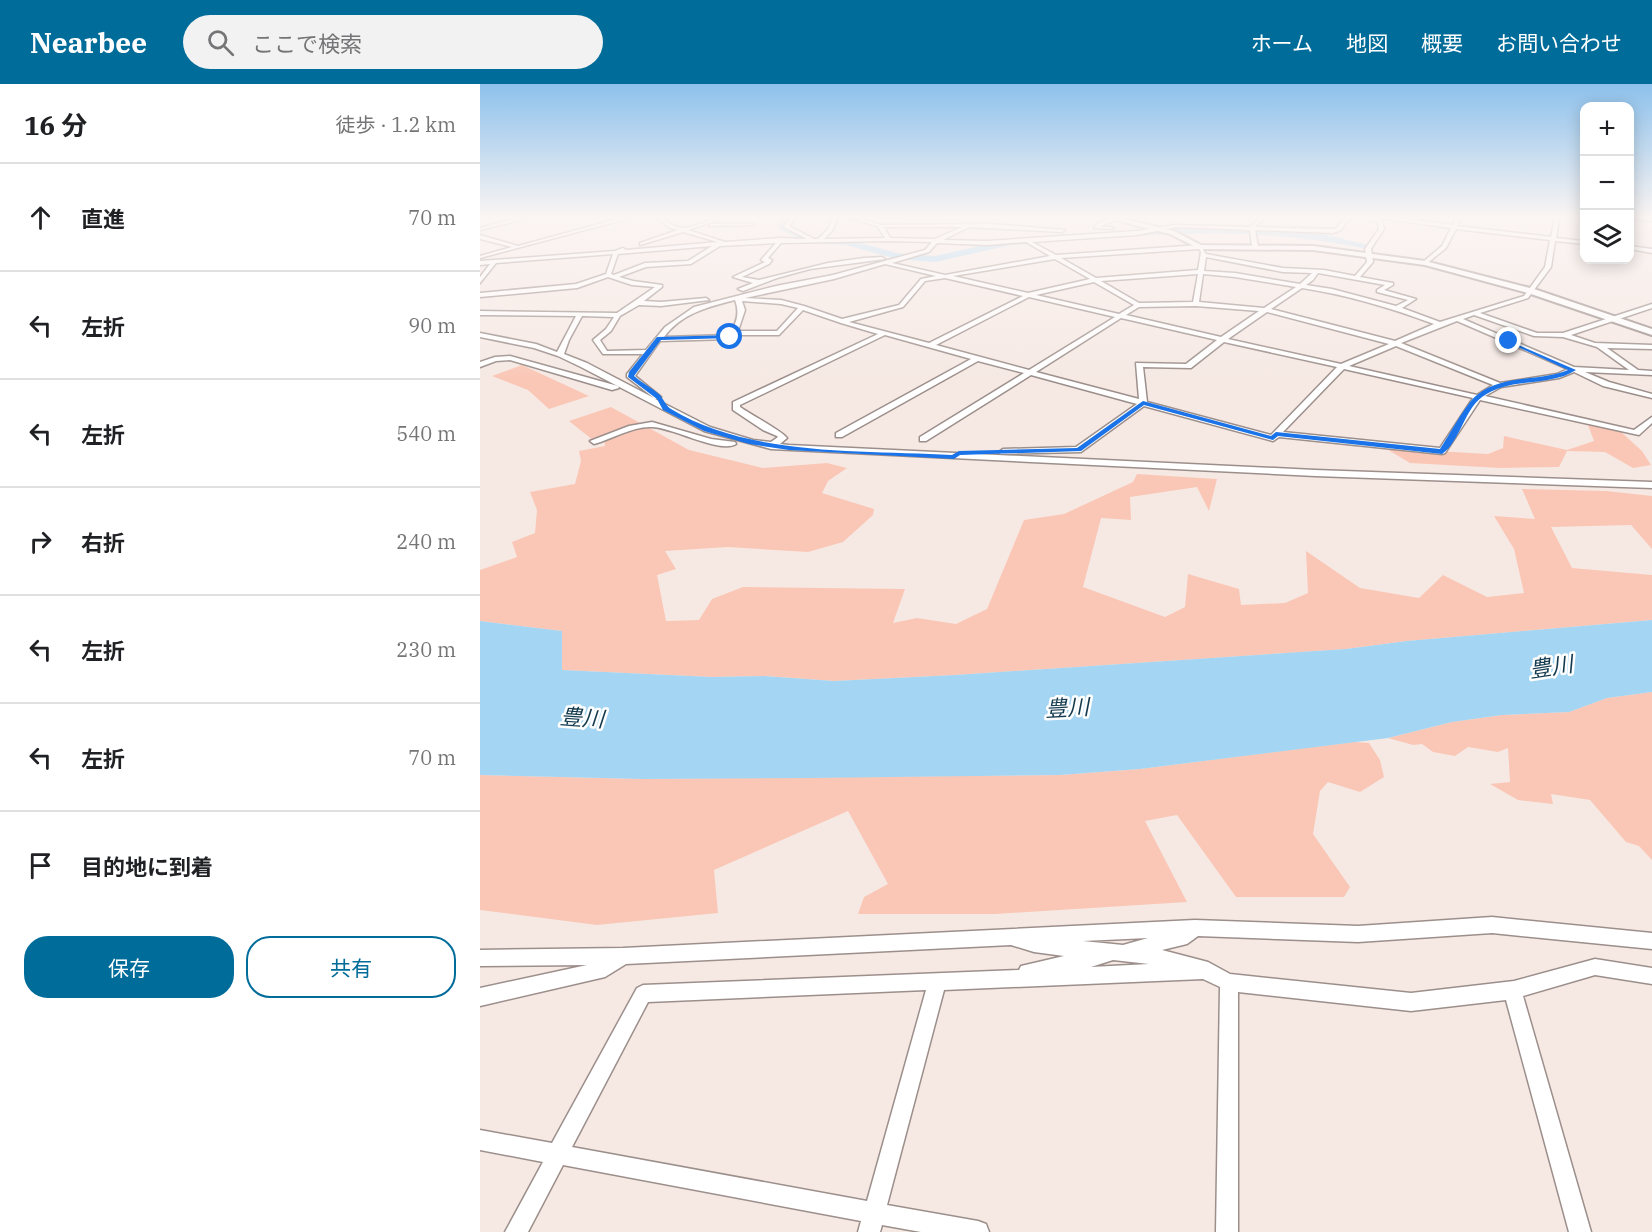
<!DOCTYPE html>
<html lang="ja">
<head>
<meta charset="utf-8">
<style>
  :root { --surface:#fff; --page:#f2f2f2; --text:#202124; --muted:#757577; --line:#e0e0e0; --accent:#006c99 }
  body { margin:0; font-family:"IBM Plex Serif","Noto Sans JP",serif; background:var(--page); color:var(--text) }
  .controls { position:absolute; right:18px; top:18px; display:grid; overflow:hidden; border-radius:12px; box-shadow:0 3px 15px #0003 }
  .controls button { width:54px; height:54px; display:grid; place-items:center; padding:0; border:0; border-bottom:2px solid var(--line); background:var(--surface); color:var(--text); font:30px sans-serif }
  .stop { position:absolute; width:18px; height:18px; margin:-14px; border:4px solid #1a73e8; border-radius:50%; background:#fff }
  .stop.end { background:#1a73e8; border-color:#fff; box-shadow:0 2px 6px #0008 }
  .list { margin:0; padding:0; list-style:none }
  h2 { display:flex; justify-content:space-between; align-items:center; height:78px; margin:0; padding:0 24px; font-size:26px }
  h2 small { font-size:20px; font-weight:400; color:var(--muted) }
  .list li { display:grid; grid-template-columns:39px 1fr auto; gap:18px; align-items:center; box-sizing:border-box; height:108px; padding:0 24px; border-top:2px solid var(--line) }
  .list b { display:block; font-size:22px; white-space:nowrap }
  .list em { font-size:20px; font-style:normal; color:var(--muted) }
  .actions { display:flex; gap:12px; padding:18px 24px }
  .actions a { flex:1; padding:14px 0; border:2px solid var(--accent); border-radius:24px; text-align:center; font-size:21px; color:var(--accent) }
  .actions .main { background:var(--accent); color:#fff }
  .icon { flex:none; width:33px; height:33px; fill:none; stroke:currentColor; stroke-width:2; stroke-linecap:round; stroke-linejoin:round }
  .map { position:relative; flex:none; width:1172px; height:1148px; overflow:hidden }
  header { display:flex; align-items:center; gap:36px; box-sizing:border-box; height:84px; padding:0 30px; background:var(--accent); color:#fff }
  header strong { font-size:28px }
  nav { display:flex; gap:33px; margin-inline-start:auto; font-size:21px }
  .search { width:420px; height:54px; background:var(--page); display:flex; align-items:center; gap:15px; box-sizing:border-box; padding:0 21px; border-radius:33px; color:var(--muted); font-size:22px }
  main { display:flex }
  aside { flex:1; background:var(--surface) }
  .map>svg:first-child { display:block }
</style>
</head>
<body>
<header>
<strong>Nearbee</strong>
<div class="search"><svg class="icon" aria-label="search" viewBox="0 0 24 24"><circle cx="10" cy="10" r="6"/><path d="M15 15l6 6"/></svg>ここで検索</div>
<nav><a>ホーム</a><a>地図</a><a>概要</a><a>お問い合わせ</a></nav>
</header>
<main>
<aside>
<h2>16 分<small>徒歩 · 1.2 km</small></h2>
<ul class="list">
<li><svg class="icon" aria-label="ahead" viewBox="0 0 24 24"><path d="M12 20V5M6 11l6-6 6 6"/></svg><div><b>直進</b></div><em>70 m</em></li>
<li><svg class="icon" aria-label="left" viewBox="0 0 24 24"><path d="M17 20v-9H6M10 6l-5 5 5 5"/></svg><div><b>左折</b></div><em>90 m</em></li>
<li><svg class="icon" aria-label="left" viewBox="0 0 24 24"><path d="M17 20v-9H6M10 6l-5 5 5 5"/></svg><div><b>左折</b></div><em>540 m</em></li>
<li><svg class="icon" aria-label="right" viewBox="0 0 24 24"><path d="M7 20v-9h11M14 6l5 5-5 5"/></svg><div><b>右折</b></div><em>240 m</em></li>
<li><svg class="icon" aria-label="left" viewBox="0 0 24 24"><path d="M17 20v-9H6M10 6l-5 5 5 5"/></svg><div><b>左折</b></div><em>230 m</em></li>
<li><svg class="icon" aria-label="left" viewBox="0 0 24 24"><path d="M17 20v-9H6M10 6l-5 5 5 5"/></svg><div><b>左折</b></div><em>70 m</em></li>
<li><svg class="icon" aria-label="arrive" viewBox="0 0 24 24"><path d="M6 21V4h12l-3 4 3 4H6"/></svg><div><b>目的地に到着</b></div></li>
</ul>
<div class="actions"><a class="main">保存</a><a>共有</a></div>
</aside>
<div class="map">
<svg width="1172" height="1148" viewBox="0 0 1172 1148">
  <rect width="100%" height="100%" fill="#f6e9e4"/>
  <g fill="#fac7b6">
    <polygon points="42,281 109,312 69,325 48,306 12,292"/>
    <polygon points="131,323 209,366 283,384 347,379 367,384 348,397 342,409 394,425 393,431 363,458 328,468 248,463 185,467 196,485 177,491 186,537 219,536 232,515 263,503 425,505 413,539 437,534 476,540 507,525 544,436 584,430 653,398 657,390 737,395 729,427 717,403 650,413 651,436 621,434 603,503 685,533 705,523 708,490 759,505 761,521 805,519 828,509 826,467 880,504 939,514 963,491 1007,513 1044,509 1034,465 1014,432 1055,435 1042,405 1126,407 1172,412 1172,465 1151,441 1071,443 1092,484 1172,491 1172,536 927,557 866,565 475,591 354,597 284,592 232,593 82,586 82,547 0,537 0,486 37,473 32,458 55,449 57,426 50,408 95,400 101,377 99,367 125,362 124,354 114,357 89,337"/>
    <polygon points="1108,341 1140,347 1162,367 1171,381 1153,384 1125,368 1087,367 1079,383 1020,384 930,379 905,364 1008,370 1023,364 1024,352 1087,366 1114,357"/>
    <polygon points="1172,608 1172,776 1159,762 1146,758 1110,716 1071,710 1073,720 1038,716 1010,700 1030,698 1028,664 1018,668 988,663 975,672 953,668 942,660 933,661 908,654 972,638 1022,631 1089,628 1127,614"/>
    <polygon points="874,658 889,659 900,676 904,693 880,708 848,698 840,707 833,750 870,803 864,813 756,813 697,731 665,737 707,818 516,830 378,830 384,813 408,800 368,727 234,786 238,829 117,841 0,826 0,691 163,695 580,691 660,685"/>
  </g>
  <polygon fill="#a4d5f3" points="1172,536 1172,608 1127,614 1089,628 1022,631 972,638 908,654 660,685 580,691 328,694 163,695 0,691 0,537 82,547 82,586 232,593 284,592 354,597 475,591 866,565 927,557"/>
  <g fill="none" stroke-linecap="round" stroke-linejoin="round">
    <g stroke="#a4d5f3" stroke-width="1.5">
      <polyline points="895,134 955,142"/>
      <polyline points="1150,165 1162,167"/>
    </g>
    <g fill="#a4d5f3" fill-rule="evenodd">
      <polygon points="303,134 312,134 307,142 331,153 366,155 417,169 455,172 531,155 556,154 561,157 556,160 531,161 455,178 417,175 366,161 329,159 299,145 297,143"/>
      <path d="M696,143L843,150L888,161L883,164C801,147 717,147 634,154L629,151L634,148Z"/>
    </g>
    <defs>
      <g id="minor">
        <polygon points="38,134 47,134 0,146 0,144"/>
        <polygon points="141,134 150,134 0,174 0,172 32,163 0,155 0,151 38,162"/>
        <path d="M177,134C187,134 194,145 204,144C218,143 229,134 243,134L208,146L245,158L301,154L327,155L304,143L310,134H315L309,142L334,155H338L348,145L353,134H358L352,147L344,155L405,154L397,142L369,134L389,137L401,141L510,140L585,146L582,148L489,143L463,156L507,157L657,147L695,141L770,143L780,134H785L775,143L853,145L857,144L862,136L873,134L866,138L861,146L853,149L775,146L778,162L775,164L772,162L770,146L695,143L657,151L552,158L576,171L720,161L726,170L803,184L844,186L875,192L887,178L885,165L899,145L898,138L885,134L902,136L904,145L891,165L893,178L880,193L913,199V201L904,206L936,215L922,224L960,238L1044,212L1065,183L1070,156L976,145L966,164L945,181L943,178L962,162L971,144L900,134H916L973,141L976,134H981L977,142L1071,153L1075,134H1079L1076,154L1104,157V160L1075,157L1071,183L1048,214L1000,229L1057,249H1083L1172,220V224L1091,251L1115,259L1172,261V265L1127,264L1158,286L1172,287V291L1105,288L1129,298L1172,310V314L1123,302L1094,288L1079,294L1021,303L1005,312L1154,346L1172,333V339L1159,351L1000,316L965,369L962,370L799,353L793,357L664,322L601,368L520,370L519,368L523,365L596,363L657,320L551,291L446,357H440V353L544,289L498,277L362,353H356V349L491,275L405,251L260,321V323C270,330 302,347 307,354L300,360L309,361L835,386L1172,398V404L835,392L291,365L224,347L101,283L78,272L54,264L0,253V249L56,260L77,268L96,232L0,231V227L137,229L175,203L152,201L128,193L97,204L0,213V209L96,200L126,190L133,170L16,179L0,199V193L10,180L0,181V177L135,167L143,164L146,166L238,158L203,148L160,161V159L198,146L190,144ZM404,143H482L455,155L410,154ZM408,157L452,158L445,166L353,191L296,202L214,223L185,243L166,266L127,267L120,256L131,247L140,232L159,221L181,222L229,216L226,214L181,218L164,217L182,203V201L153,197L139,193L166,183L211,180L240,162L296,159L281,176L285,178L253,193L273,199L258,205L263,207L297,194L330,185L405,175L402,173L384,174L348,179L279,196L262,193L289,180L292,176L288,174L301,159ZM546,158L570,172L465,191L412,179L449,168L457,159L507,161ZM232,162L208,177L165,179L134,191L131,190L138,170ZM719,165L721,168L718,186L616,194L581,174ZM726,173L803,188L832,189L820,200L755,189L724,187ZM575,175L610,195L548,209L473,192ZM405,180L456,192L441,195L419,221L362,235L324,222L301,216L265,214L354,195ZM838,189L905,201L897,206V208L928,216L916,222L852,205L826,201L833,196ZM718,190L713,218L659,219L621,197ZM723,190L755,193L816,203L784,224L719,218ZM465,194L543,212L449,259L369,238L423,223L445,197ZM614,198L654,221L639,230L556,211ZM822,204C868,211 911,224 954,240L915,257L791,225ZM549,213L635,233L549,286L456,261ZM255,216C260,229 257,240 248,251L184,253C202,229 228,223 255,216ZM262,217L301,220L318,224L297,247H258L265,226ZM716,222L779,227L741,253L646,231L659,223ZM323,226L361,239L398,250L253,318V326L283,346L297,352L298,353L291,358L273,356L230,343L175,315L181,313L155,292L180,257L250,255L255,251H299ZM787,228L909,260L861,280L748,255ZM994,231L1054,252L1083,253L1117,263L1149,286L1094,283L983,235ZM102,232L134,233L126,245L113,256L123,270H163L147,290V293L174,314L107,279L84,270L89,256ZM641,234L737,256L706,280L656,279L659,315L556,288ZM977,237L1088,285L1077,290L1020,299L921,259ZM744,258L857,283L791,351L667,318L663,283L711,284ZM916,262L1013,301L997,311L869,282ZM864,285L993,314L960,364L803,348Z"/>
        <polygon points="631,134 636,135 620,143 632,143 634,145 614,144 617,140"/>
        <polygon points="1153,134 1172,135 1172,137 1155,135"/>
        <polygon points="231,140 272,140 274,141 229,142"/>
        <polygon points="1150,162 1172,165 1172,169 1150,165"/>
        <polygon points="30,272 138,302 139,304 132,306 30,276 16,277 0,283 0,278 15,273"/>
        <path d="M172,338L231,355L255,358L256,360C241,370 191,343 172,343C153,342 132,355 114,360L110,357L149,342Z"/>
        <path d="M1012,833L1172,849V865L1012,849L878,858L718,852L707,860L682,866L728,878L750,890L931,909L1034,897L1115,875L1172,884V900L1115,891L1043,912L1111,1148H1089L1026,916L931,927L758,908V1148H736L740,903L723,895L464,906L407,1121L498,1137L506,1140L509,1148H441L402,1141L400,1148H378L381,1137L83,1081L48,1148H25L63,1078L0,1066V1046L72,1059L157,904L163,901L539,886L541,882L584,872L554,868L531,861L146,880L125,893L0,922V904L107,881L0,882V866L143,864L715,836L878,842ZM668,854L643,861L603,857ZM633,876L669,880L611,883ZM446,906L387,1117L92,1063L168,918Z"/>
      </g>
      <polygon id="major" points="627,134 640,134 694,147 721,161 833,162 945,177 1054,205 1172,245 1172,251 1048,209 945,181 833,166 720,165 690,150"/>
    </defs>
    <use href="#minor" stroke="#9c8f8b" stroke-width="3"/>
    <use href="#major" stroke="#9c8f8b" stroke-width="4"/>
    <use href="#minor" fill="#fff" fill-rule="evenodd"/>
    <use href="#major" fill="#fff" fill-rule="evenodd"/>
  </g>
  <linearGradient id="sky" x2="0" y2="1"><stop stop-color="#8dc1ec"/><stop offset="0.45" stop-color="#fbf5f3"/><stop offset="1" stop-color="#fbf5f3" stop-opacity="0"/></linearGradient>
  <rect width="1172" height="295" fill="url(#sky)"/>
  <path fill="#1a73e8" d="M252,251L250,254L181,256L154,292C162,299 172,304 180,311C184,316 186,322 191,325C270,373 382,366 472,371L479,367L597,364L663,317L791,352L796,348L960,365C969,352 986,319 997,311C1023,290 1059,298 1088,286L1027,258V256L1096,286C1068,304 1030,292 1002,313C984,326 980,358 962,370L798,352L793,356L664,321L601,367L480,371L474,375L309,366L269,360L224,347L183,326L177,315L148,293L149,288L177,253Z"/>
  <g text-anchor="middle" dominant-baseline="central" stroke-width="5" stroke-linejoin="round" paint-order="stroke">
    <g font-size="22" font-style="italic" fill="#133a4e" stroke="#fff">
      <text transform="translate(1071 582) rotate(-9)">豊川</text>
      <text transform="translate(587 623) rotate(-3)">豊川</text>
      <text transform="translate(102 633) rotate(4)">豊川</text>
    </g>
  </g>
</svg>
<div class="controls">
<button>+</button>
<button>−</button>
<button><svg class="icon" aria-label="layers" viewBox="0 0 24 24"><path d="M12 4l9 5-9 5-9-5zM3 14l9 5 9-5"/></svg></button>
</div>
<div class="stop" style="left:250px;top:253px"></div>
<div class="stop end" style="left:1029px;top:257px"></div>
</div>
</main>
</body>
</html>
